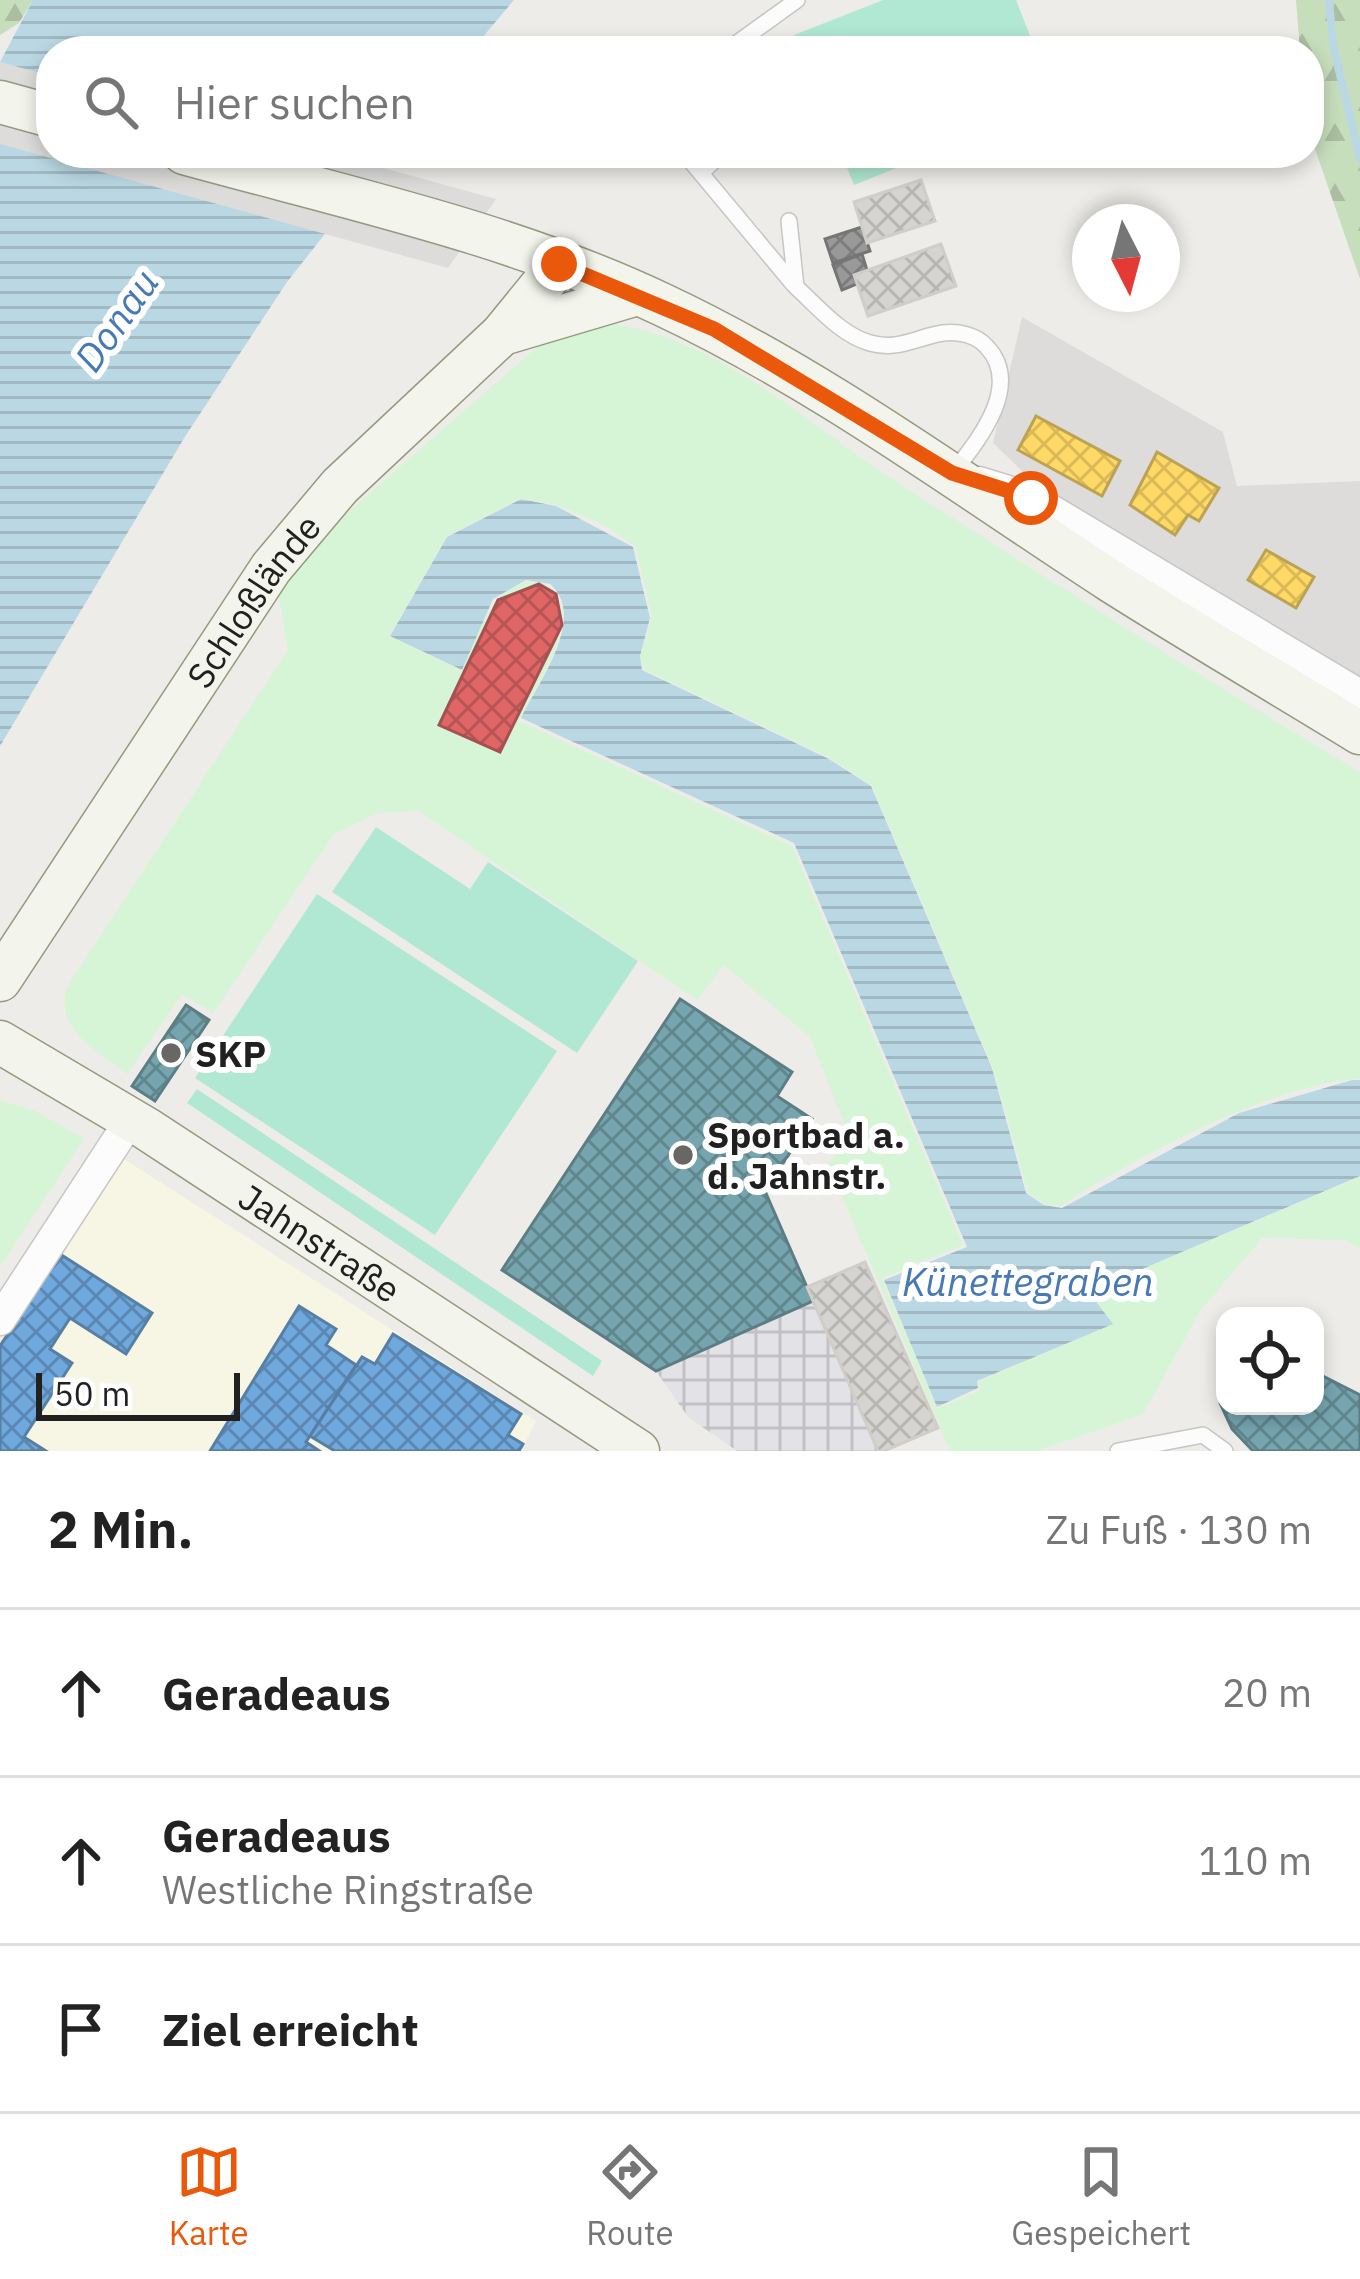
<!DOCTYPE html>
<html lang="de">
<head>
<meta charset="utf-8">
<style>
  :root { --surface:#fff; --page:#f2f2f2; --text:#222; --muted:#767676; --line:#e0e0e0; --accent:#ea580c }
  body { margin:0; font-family:"IBM Plex Sans",sans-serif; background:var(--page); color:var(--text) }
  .controls { position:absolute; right:36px; bottom:36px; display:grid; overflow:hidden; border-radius:24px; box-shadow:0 6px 18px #0003 }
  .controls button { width:108px; height:108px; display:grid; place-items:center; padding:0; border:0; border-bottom:3px solid var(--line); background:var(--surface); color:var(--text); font:60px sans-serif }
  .compass { position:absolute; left:1072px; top:204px; width:108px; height:108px; border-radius:50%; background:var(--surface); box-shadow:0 6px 18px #0003; rotate:174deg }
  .scale { position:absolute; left:36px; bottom:30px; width:204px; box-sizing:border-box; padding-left:12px; border:6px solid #202020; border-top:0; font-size:33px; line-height:42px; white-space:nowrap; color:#202020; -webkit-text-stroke:9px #fff; paint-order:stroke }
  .stop { position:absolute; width:36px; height:36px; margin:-27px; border:9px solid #ea580c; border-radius:50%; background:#fff }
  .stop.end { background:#ea580c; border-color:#fff; box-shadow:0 3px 12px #0008 }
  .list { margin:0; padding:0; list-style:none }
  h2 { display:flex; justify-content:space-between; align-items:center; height:156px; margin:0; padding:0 48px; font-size:51px }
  h2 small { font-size:39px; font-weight:400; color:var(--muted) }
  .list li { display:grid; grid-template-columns:78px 1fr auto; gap:36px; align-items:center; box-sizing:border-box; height:168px; padding:0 48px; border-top:3px solid var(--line) }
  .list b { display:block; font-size:45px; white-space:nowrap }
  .list p { margin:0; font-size:39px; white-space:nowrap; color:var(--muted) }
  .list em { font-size:39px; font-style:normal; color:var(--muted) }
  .icon { flex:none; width:66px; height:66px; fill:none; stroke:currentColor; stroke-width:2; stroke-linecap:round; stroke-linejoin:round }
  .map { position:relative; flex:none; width:1360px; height:1451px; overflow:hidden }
  .search { position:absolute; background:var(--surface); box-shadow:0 6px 18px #0003; left:36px; right:36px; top:36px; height:132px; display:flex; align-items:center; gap:30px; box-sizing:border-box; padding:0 42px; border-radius:48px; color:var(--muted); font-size:45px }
  .sheet { height:660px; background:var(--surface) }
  nav { display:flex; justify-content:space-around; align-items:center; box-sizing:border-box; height:168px; border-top:3px solid var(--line); background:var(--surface); font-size:33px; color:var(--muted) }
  nav a { display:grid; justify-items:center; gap:6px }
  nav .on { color:var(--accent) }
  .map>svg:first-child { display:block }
</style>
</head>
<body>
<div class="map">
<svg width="1360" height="1451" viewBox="0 0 1360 1451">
  <defs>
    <pattern id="forest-firs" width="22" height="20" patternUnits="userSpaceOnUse" patternTransform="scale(3)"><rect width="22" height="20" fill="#c7debc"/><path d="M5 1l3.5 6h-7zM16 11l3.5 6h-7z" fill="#abbea1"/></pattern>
    <pattern id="plaza-grid" width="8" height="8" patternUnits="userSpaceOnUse" patternTransform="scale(3)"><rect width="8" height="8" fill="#e3e2e7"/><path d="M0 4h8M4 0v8" fill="none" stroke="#c2c2c6"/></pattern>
    <pattern id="water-rules" width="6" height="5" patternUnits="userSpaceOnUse" patternTransform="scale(3)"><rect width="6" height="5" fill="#bad8e3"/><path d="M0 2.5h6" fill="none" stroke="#a0b9c2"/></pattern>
    <pattern id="homes-cross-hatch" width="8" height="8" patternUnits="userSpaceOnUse" patternTransform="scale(3)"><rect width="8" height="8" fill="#ffd966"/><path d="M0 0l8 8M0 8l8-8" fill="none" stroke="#daba58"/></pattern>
    <pattern id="shops-cross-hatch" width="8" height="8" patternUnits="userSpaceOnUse" patternTransform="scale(3)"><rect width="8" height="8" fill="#e06666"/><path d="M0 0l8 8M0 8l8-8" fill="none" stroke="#b55454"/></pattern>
    <pattern id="schools-cross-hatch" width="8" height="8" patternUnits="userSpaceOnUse" patternTransform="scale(3)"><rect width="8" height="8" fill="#6fa8dc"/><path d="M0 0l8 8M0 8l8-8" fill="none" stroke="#5b88b2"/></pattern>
    <pattern id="public-cross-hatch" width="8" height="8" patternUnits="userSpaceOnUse" patternTransform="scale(3)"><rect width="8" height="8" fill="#76a5af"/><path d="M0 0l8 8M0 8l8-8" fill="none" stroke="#60868e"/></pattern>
    <pattern id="industry-cross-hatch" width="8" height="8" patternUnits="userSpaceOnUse" patternTransform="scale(3)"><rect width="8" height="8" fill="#999"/><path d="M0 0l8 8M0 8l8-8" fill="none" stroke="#7c7c7c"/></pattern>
    <pattern id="building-cross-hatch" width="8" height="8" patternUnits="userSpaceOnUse" patternTransform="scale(3)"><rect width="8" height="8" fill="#d6d4d1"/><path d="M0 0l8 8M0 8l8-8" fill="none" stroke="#b7b6b3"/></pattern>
  </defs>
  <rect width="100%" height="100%" fill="#eeece8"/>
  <polygon fill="#dddcda" points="1022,317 1223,432 1237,486 1360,481 1360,682 1039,487 993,443"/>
  <polygon fill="#f7f6e4" points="119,1156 536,1421 521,1451 0,1451 0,1342"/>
  <g fill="url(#forest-firs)">
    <polygon points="0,0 33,0 19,23 0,35"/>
    <polygon points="1296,0 1360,0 1360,279 1315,149 1309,51 1300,51"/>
  </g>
  <g fill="#d5f5d6">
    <path d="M607,323C719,337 810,426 901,485C1053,582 1205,680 1360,772V1079C1274,1082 1133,1159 1061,1206L1045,1204L1028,1193L993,1068L872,786L830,758L643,669L640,657L652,616L635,546L604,525L557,505L520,498L447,536L389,636L462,671C477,637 499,562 549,586C587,617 534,688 519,721L792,846L963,1245L882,1278L937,1409L980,1390L977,1382L1112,1324L1097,1303L1100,1287L1360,1177V1249L1345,1240L1262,1238L1200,1311L1143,1414L1037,1451H950L828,1163L844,1145L845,1126L810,1037L724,965L697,1000L418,811L378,813L334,834L213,1013L182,994L127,1074C98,1051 53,1028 67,987L288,650L278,592L347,513L558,329Z"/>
    <polygon points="0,1101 33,1110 84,1138 0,1267"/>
  </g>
  <g fill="#b1e8d3">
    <polygon points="883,0 1016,0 1036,51 800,51 794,35"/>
    <polygon points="841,153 934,153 854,185"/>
    <polygon points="376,827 470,889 488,862 638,961 577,1053 332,892"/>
    <polygon points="317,894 557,1051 435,1235 195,1078"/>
    <polygon points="197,1089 602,1361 593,1376 187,1103"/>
  </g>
  <polygon fill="url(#plaza-grid)" points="813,1301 878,1451 737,1451 688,1417 656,1371"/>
  <g fill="url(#water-rules)">
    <polygon points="33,0 514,0 471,51 51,51 51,153 389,153 287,282 186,435 0,746 0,62"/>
    <path d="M521,499L556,506L633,547L650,618L640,656L642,670L829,759L871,786L992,1068L1026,1193L1044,1205L1062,1208L1239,1113L1352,1080H1360V1176L1100,1287L1097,1303L1113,1324L977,1381L978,1388L937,1407L884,1280L967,1247L794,843L521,718C538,683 588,617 550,584L526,580L493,599L462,670L390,636L447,537Z"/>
  </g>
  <polygon fill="#dddcdb" points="0,62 51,76 51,153 329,153 496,199 448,268 0,144"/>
  <g fill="url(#homes-cross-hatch)" stroke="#bca251" stroke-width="3">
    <polygon points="1036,416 1120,461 1102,496 1018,450"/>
    <polygon points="1157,452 1219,488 1199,521 1188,515 1175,535 1130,505"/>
    <polygon points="1266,550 1314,577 1296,608 1248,580"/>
  </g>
  <polygon fill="url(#shops-cross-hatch)" stroke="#a65151" stroke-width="3" points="539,584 556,594 562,625 500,752 439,725 498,600"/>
  <g fill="url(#schools-cross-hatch)" stroke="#577fa4" stroke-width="3">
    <polygon points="60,1254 152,1313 126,1354 70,1318 50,1349 72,1363 24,1437 46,1451 0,1451 0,1346"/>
    <polygon points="299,1306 336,1329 326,1345 356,1365 306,1442 318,1450 210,1451"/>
    <polygon points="393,1334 521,1414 508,1435 523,1444 519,1451 335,1451 310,1436 362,1357 375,1364"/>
  </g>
  <g fill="url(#public-cross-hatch)" stroke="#5c7d84" stroke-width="3">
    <polygon points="680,999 792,1072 777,1096 812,1119 765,1191 813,1301 656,1371 502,1270"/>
    <polygon points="186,1005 209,1020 155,1101 132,1086"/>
    <polygon points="1315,1372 1360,1395 1360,1451 1253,1451 1232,1429 1220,1403 1225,1393 1225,1406 1315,1406"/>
  </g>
  <g fill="url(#industry-cross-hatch)" stroke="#757575" stroke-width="3">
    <polygon points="862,227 870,251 833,263 825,239"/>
    <polygon points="862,254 867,270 854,275 857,284 842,290 833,265"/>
  </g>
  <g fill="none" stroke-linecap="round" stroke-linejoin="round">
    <polyline stroke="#bad8e3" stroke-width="8" points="1329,0 1333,45 1360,159"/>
  </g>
  <g fill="url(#building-cross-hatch)" stroke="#d1cec9" stroke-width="3">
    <polygon points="921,180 935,221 867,243 854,202"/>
    <polygon points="941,244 956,286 868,316 854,275"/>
    <polygon points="865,1262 938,1428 884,1451 878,1451 807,1287"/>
  </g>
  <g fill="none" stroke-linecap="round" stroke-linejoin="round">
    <defs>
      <g id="lane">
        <polyline points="726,51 797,0"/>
        <polyline points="684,153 794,285"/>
        <polyline points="701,173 722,153"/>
        <path d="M789,221L796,287C817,306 841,335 870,343C898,351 917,337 943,333C958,331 976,335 986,346C1023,384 980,438 955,470"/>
        <polyline points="1118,1451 1203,1435 1225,1451"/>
      </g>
      <g id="street">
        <polyline points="979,482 1031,498 1360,695"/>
        <polyline points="0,1320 131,1119"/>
      </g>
      <g id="secondary">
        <polyline points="0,102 51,116"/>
        <path d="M184,153C343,197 511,233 661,304C821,379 963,485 1111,581C1193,633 1277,682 1360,733"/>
        <polyline points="509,332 637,294"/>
        <path id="s1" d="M0,980L271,568L340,486L502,334L559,264"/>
        <path id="s2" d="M0,1042L147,1129L638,1451"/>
      </g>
    </defs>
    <use href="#lane" stroke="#c7c6c4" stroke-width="18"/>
    <use href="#street" stroke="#c7c6c4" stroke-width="33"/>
    <use href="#secondary" stroke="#96987f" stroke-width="45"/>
    <use href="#lane" stroke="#fcfcfc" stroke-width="15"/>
    <use href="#street" stroke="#fcfcfc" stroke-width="30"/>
    <use href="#secondary" stroke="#f3f4eb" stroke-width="42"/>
  </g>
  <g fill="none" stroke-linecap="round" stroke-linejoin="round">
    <polyline stroke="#ea580c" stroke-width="15" points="559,264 714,329 952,473 1031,498"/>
  </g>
  <g fill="#686766" stroke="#fff" stroke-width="4.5">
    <circle cx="171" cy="1053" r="12"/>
    <circle cx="683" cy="1155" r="12"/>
  </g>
  <g text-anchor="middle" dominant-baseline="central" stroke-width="12" stroke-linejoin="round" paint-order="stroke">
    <g font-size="36" fill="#202020" stroke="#fff">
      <text stroke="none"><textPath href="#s1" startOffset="456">Schloßlände</textPath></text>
      <text stroke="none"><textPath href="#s2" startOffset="378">Jahnstraße</textPath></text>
    </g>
    <g font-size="36" font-weight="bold" fill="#202020" stroke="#fff" text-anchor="start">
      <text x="195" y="1053">SKP</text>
      <text x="707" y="1134">Sportbad a.<tspan x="707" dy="41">d. Jahnstr.</tspan></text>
    </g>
    <g font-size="39" font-style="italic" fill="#4679b5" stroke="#fff">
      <text transform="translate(116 320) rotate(-55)">Donau</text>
      <text x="1028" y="1281">Künettegraben</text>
    </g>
  </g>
</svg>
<div class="controls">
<button><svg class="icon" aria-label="locate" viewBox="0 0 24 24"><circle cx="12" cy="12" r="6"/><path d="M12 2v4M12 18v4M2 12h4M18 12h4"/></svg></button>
</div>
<svg class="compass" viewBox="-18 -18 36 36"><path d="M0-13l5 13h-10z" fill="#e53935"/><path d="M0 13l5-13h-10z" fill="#767676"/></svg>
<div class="scale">50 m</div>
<div class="stop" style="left:1031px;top:498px"></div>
<div class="stop end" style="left:559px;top:264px"></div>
<div class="search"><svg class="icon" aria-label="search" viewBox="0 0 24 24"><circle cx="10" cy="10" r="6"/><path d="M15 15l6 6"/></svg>Hier suchen</div>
</div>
<section class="sheet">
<h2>2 Min.<small>Zu Fuß · 130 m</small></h2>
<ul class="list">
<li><svg class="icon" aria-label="ahead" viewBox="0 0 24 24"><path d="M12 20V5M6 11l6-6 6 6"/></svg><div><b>Geradeaus</b></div><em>20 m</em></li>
<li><svg class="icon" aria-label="ahead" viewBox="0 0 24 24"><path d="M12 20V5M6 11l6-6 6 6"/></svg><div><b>Geradeaus</b><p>Westliche Ringstraße</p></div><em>110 m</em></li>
<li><svg class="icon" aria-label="arrive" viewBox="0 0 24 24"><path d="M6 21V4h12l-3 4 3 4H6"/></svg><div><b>Ziel erreicht</b></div></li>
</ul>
</section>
<nav>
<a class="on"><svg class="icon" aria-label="map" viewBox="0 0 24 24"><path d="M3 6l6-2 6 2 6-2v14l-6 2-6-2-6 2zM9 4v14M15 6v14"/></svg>Karte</a>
<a><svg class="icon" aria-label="directions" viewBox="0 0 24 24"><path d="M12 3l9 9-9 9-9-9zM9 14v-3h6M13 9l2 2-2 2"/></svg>Route</a>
<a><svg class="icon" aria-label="saved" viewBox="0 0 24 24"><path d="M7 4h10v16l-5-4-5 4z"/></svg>Gespeichert</a>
</nav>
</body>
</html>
